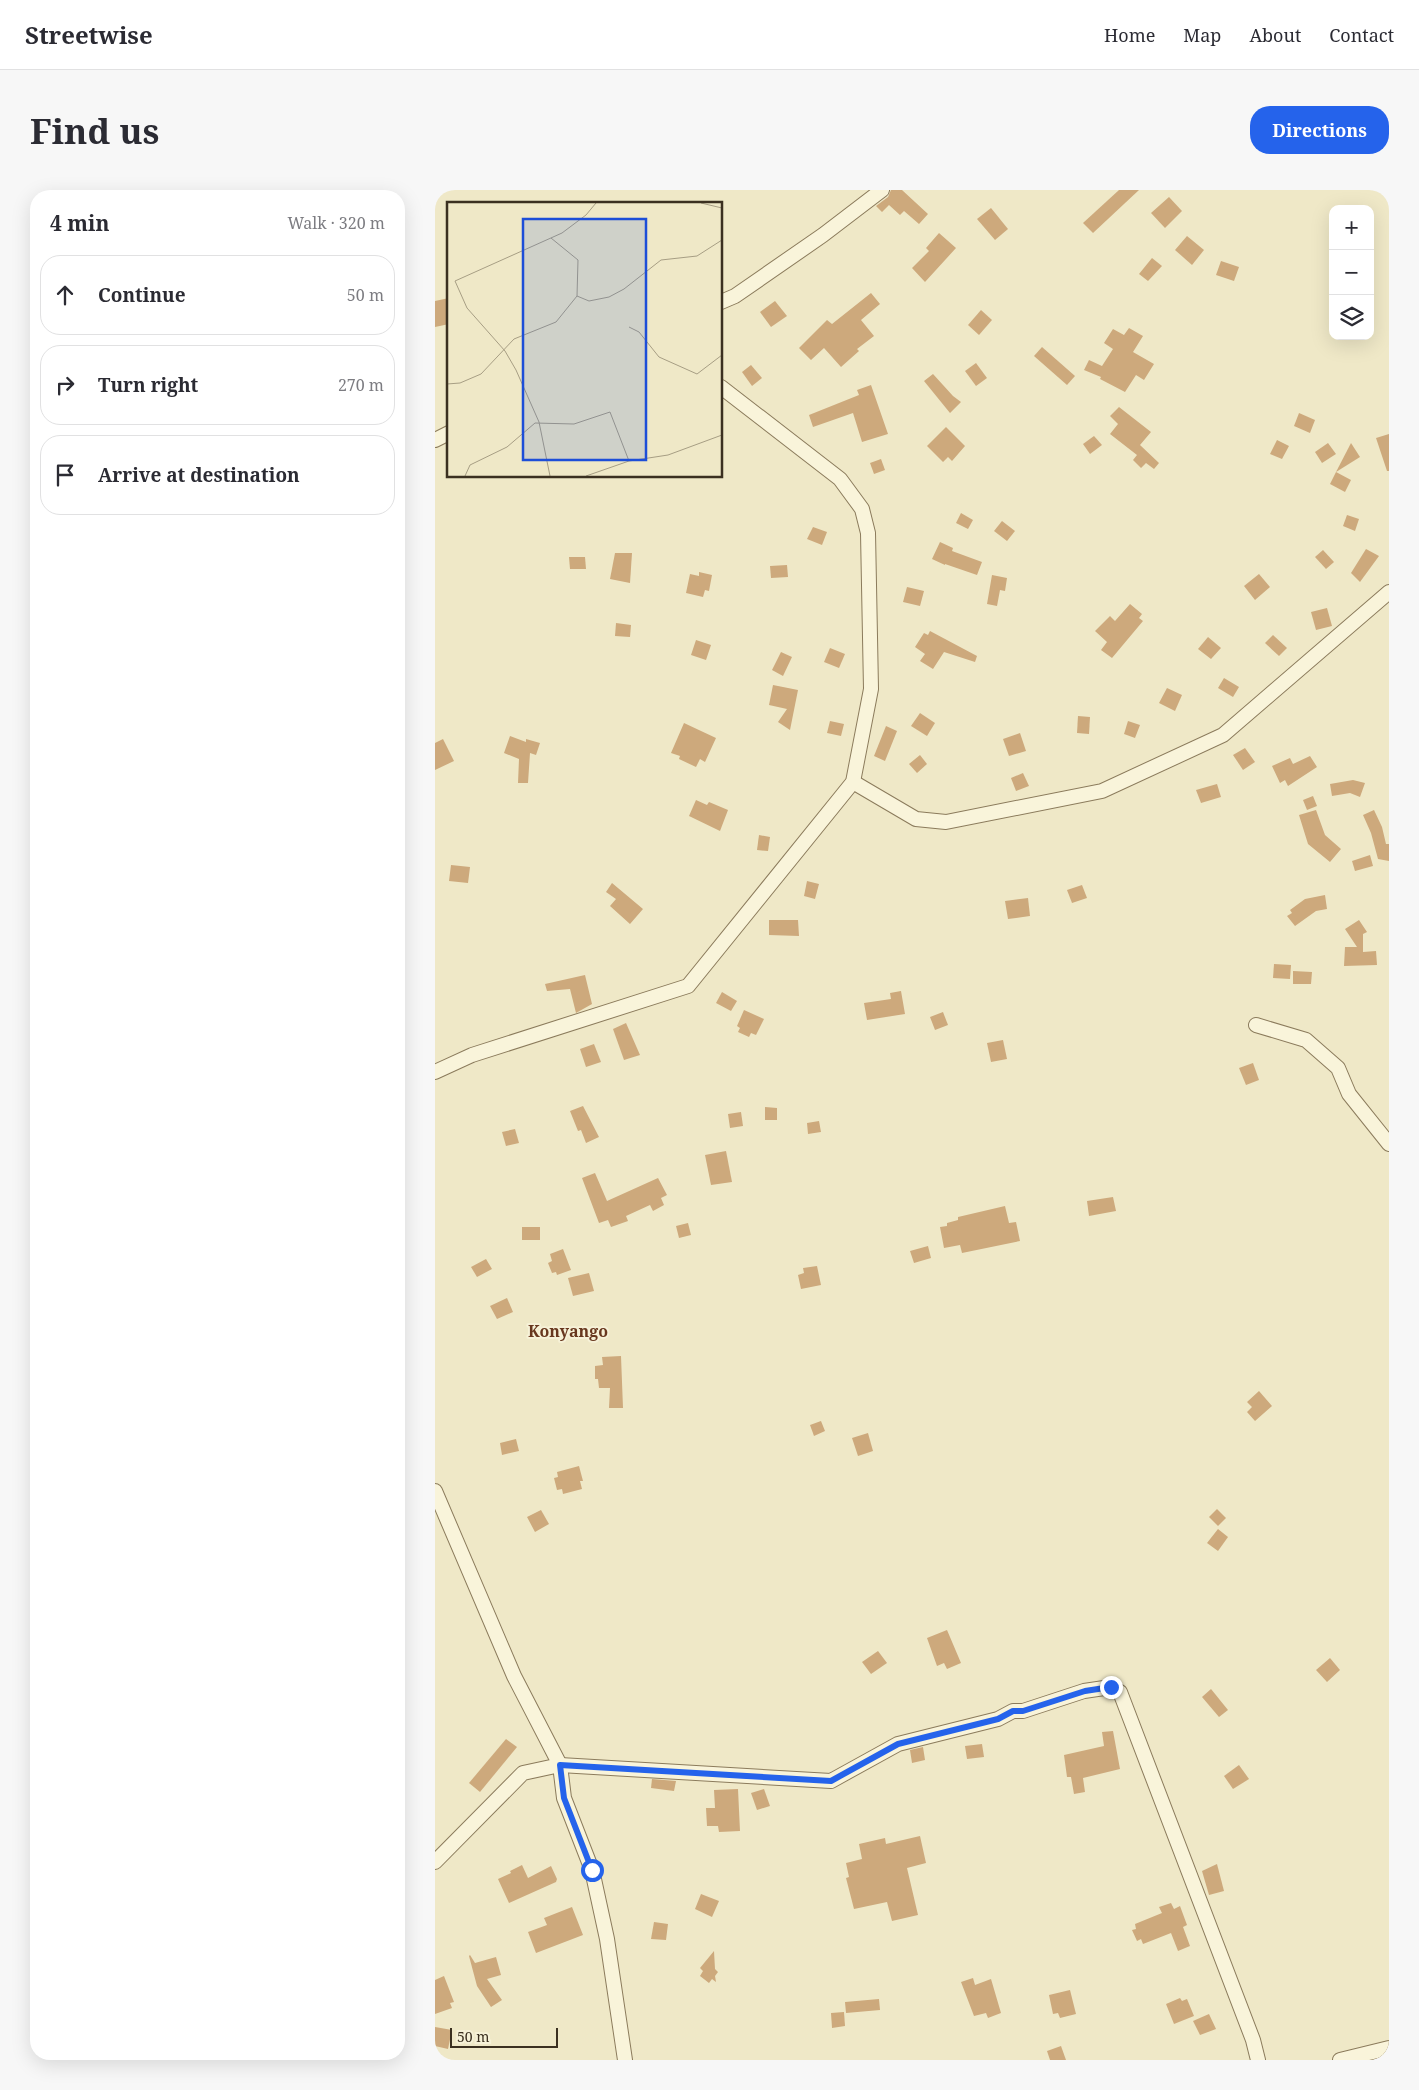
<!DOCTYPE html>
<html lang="en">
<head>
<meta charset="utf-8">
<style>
  :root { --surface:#fff; --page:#f7f7f7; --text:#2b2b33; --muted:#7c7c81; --line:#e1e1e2; --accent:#2563eb }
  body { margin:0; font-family:"Noto Serif",serif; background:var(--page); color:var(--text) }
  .controls { position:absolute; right:15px; top:15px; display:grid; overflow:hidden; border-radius:10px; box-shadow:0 5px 20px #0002 }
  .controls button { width:45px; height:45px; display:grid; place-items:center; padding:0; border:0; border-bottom:1px solid var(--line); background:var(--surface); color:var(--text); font:25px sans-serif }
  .scale { position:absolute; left:15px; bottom:12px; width:108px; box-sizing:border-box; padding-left:5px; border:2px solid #3b3020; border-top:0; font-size:14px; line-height:18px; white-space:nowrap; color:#3b3020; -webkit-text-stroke:4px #f6f1d7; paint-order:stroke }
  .stop { position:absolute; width:15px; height:15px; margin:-11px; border:4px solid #2563eb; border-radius:50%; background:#fff }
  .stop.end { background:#2563eb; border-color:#fff; box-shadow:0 1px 5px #0008 }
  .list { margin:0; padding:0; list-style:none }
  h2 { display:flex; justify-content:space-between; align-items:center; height:65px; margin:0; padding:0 20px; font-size:21px }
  h2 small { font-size:16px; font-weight:400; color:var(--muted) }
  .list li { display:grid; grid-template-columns:32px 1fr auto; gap:15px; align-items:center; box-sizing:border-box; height:80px; margin:0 10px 10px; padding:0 10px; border:1px solid var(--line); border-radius:20px }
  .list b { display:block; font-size:19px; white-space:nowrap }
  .list em { font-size:16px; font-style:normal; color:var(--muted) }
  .icon { flex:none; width:28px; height:28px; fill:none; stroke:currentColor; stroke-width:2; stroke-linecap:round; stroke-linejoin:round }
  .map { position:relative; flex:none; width:954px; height:1870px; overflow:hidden; border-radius:20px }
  header { display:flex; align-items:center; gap:30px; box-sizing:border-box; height:70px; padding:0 25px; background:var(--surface); border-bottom:1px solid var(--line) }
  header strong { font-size:24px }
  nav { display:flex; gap:28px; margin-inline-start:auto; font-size:18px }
  .intro { display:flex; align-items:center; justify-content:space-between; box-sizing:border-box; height:120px; padding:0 30px }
  h1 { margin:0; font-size:35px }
  .button { padding:12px 22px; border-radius:20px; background:var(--accent); color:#fff; font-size:18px; font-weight:700 }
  main { display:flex; gap:30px; padding:0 30px }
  aside { flex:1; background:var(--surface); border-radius:20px; box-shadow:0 5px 20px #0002 }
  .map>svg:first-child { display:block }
</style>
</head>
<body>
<header>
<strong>Streetwise</strong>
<nav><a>Home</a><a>Map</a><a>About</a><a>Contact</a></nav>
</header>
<div class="intro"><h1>Find us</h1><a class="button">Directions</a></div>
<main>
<aside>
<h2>4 min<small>Walk · 320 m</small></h2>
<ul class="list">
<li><svg class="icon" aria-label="ahead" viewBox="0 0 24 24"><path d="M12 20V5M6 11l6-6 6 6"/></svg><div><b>Continue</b></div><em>50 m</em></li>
<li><svg class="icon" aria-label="right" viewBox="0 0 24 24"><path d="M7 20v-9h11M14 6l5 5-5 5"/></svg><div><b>Turn right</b></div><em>270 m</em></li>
<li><svg class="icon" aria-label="arrive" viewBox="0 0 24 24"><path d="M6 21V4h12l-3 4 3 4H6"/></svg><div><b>Arrive at destination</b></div></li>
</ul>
</aside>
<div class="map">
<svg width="954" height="1870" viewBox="0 0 954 1870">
  <rect width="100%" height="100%" fill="#efe8c7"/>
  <g fill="#cda97c">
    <polygon points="456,0 467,0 493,24 484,34 469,21 465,25 454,15 447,22 441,16 453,7"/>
    <polygon points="684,0 704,0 658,43 648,33"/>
    <polygon points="734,7 747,21 730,38 716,23"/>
    <polygon points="556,18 573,39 560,50 542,29"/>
    <polygon points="504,43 521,58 490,92 477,78 494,61 491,58"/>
    <polygon points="752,46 769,60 757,75 740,60"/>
    <polygon points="717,68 727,76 713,91 704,84"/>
    <polygon points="786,71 804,77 799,91 781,85"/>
    <polygon points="436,103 445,114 426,130 439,146 422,159 424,161 406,177 389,158 376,170 364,158 392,130 397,134"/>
    <polygon points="14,108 14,134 0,137 0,111"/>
    <polygon points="340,111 352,126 336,137 325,122"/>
    <polygon points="546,120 557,130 544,145 533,135"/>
    <polygon points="694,138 708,146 698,162 719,174 709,190 701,185 690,202 665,189 666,187 649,180 654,170 667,176 678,159 669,153 678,139 689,145"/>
    <polygon points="607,157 640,186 632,195 599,166"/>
    <polygon points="541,173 552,188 541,196 530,181"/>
    <polygon points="316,175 327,188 317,196 307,182"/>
    <polygon points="498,184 518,206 526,212 515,223 489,191"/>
    <polygon points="436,195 453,244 427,252 418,223 378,237 374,225 424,205 422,200"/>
    <polygon points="684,217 716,242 705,255 724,273 719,279 711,273 706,278 698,270 702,265 675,244 683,234 675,226"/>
    <polygon points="864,223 880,230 875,243 859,236"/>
    <polygon points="511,237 530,256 517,271 513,267 508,272 492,256"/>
    <polygon points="954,244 954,281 952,281 941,248"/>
    <polygon points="659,246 667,255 655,264 648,254"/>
    <polygon points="842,250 854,256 847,269 835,264"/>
    <polygon points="893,253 901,264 887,273 880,262"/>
    <polygon points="916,253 925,267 901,282"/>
    <polygon points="446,269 450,280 439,284 435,273"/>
    <polygon points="901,282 916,290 910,302 895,294"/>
    <polygon points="526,323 538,330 533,339 521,333"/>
    <polygon points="912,325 924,329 920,341 908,336"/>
    <polygon points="567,331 580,341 572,351 559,341"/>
    <polygon points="378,337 392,342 387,355 372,349"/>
    <polygon points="505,352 518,358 517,361 547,372 542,385 510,374 510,375 497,369"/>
    <polygon points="931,359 944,366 925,392 916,383"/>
    <polygon points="888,360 899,372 891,379 880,367"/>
    <polygon points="180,363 197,363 195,393 175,389"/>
    <polygon points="134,367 150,367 151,379 135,379"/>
    <polygon points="352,375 353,387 336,388 335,376"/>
    <polygon points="264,382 277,385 274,401 270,400 268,407 251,403 255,384 264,386"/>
    <polygon points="824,384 835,397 820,410 809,396"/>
    <polygon points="557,385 572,388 570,401 565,400 562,416 552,414"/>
    <polygon points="472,397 489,401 485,416 468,412"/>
    <polygon points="695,414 707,424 704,428 708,431 677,468 666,460 672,452 660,441 675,426 680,431"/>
    <polygon points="892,418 897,436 881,440 876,422"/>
    <polygon points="181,433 196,435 195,447 180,446"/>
    <polygon points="495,441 542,466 540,472 509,462 498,479 485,471 490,464 480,457 489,443 493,445"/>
    <polygon points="838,445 852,458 844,466 830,453"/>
    <polygon points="773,447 786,458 776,469 763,459"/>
    <polygon points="261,450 276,455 271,470 256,465"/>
    <polygon points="395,458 410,464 404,478 389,472"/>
    <polygon points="346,462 357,467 348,486 337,480"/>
    <polygon points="789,488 804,497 798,507 783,498"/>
    <polygon points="338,495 363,500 355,540 343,532 352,519 334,515"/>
    <polygon points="732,498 747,505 740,521 724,513"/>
    <polygon points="485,523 500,533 492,546 476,536"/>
    <polygon points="643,526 655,527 654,544 642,543"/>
    <polygon points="395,531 409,534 406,546 392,543"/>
    <polygon points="693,531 705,535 700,548 689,544"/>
    <polygon points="249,533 281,548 270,572 265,569 261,577 244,569 245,566 236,563"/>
    <polygon points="451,536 462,541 450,571 439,566"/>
    <polygon points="585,543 591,561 574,566 568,549"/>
    <polygon points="75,546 91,552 91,549 105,553 101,565 95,563 93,593 83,593 84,569 69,563"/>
    <polygon points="8,549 19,571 0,580 0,553"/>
    <polygon points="810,558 820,572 808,580 798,565"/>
    <polygon points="485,565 492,574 482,583 474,574"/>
    <polygon points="875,566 882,577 853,596 850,590 845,593 837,576 855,568 858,574"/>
    <polygon points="588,583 594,596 581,601 576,588"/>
    <polygon points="918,590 930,593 925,607 915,603 897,606 895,594"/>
    <polygon points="782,594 786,607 766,613 761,600"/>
    <polygon points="878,606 882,616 872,620 868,610"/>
    <polygon points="261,610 272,615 274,612 293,620 285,641 254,626"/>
    <polygon points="881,620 890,645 906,659 895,672 873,654 864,625"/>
    <polygon points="939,620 947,637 951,654 954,654 954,671 943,669 936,643 928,625"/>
    <polygon points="324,645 335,647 333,661 322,660"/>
    <polygon points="935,665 938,676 920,681 917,671"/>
    <polygon points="16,675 35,677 33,693 14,691"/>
    <polygon points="372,691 384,694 380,709 369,706"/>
    <polygon points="177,693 208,719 195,734 175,716 181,709 171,702"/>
    <polygon points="647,695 652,708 637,713 632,700"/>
    <polygon points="890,705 892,719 881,721 860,736 852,726 857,723 855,720 870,709"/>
    <polygon points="593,708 595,726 573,729 570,711"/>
    <polygon points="334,730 363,730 364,746 334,745"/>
    <polygon points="924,730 932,742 928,744 928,762 941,761 942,775 909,776 910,757 922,757 910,739"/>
    <polygon points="839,774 856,775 855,789 838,788"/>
    <polygon points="858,781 877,782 876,794 858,794"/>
    <polygon points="150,785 157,814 141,823 135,799 112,801 110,794"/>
    <polygon points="466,801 470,824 432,830 429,813 456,809 455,803"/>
    <polygon points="287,802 302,811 296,821 281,813"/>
    <polygon points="309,820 329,829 321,845 316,843 314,847 303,842 305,838 302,836"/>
    <polygon points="508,822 513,835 500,840 495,827"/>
    <polygon points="191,833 205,865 189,870 178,839"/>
    <polygon points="568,850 572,869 556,872 552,853"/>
    <polygon points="159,854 166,872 151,877 145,859"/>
    <polygon points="818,873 824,890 811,895 804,878"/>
    <polygon points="148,916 164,947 151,953 146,940 143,941 135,921"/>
    <polygon points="330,917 342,918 342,930 330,930"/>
    <polygon points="306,922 308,936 295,938 293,924"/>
    <polygon points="384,931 386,942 373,944 372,933"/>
    <polygon points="80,939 84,953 71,956 67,942"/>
    <polygon points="291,961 297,992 276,995 270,965"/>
    <polygon points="160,983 172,1011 223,988 232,1005 226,1008 229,1015 218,1021 215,1015 191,1026 193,1031 176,1037 173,1030 164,1033 147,988"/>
    <polygon points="678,1007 681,1021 654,1026 652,1011"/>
    <polygon points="570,1016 574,1033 581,1032 585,1051 527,1063 525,1055 509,1058 505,1037 512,1036 512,1033 523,1030 523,1027"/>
    <polygon points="253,1033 256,1045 244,1048 241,1036"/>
    <rect x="87" y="1037" width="18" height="13"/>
    <polygon points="493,1056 496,1068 479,1073 475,1061"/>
    <polygon points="128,1059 136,1080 122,1085 121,1082 117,1083 113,1073 117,1071 115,1064"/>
    <polygon points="51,1069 57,1079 42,1087 36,1077"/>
    <polygon points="382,1076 386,1095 366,1099 363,1085 369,1083 368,1078"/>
    <polygon points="154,1083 159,1101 138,1106 133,1088"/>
    <polygon points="72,1108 78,1122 62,1129 55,1116"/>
    <polygon points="186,1166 188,1218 174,1218 175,1198 164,1198 163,1189 160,1189 160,1176 168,1175 167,1167"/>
    <polygon points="824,1201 837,1216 820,1231 812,1222 817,1217 812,1212"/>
    <polygon points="386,1231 390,1241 379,1246 375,1235"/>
    <polygon points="433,1243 438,1261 423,1266 417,1248"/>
    <polygon points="81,1249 84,1261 67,1265 65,1253"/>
    <polygon points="144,1276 148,1291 145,1291 147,1299 128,1304 127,1299 122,1300 119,1288 123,1287 122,1282"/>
    <polygon points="782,1319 791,1328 783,1336 774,1327"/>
    <polygon points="106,1320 114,1334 100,1342 92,1327"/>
    <polygon points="783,1339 793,1347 783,1361 772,1353"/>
    <polygon points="512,1440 526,1473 512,1479 509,1473 502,1476 492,1448"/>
    <polygon points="443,1461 452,1473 436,1484 427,1472"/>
    <polygon points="895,1468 905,1480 892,1492 881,1480"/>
    <polygon points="776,1499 793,1520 784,1527 767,1507"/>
    <polygon points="678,1541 685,1579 648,1588 650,1602 639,1604 636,1587 632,1587 629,1565 669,1556 667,1542"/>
    <polygon points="71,1549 82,1557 45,1602 34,1593"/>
    <polygon points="547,1554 549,1567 532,1569 530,1556"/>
    <polygon points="488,1557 490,1570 477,1573 475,1560"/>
    <polygon points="804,1575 814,1589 798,1599 789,1586"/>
    <polygon points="217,1589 241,1591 239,1601 216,1598"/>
    <polygon points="303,1599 305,1641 284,1642 283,1636 272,1636 271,1618 280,1618 279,1600"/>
    <polygon points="329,1599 335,1616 322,1620 316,1603"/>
    <polygon points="485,1646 491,1673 472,1678 483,1725 457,1731 452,1712 419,1719 411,1688 414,1687 411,1673 427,1669 424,1654 450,1648 451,1654"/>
    <polygon points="782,1674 789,1701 774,1705 767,1681"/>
    <polygon points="87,1675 93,1688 116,1676 122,1689 121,1692 74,1713 63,1689 76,1683 75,1681"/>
    <polygon points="266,1704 284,1711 277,1727 260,1719"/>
    <polygon points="736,1713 739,1719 745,1716 752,1735 748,1737 755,1756 743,1761 736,1743 708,1754 706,1749 702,1751 697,1740 701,1739 700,1734 727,1723 724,1717"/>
    <polygon points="137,1717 148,1745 101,1763 93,1742 112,1735 109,1728"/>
    <polygon points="219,1732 233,1734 231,1750 216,1749"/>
    <polygon points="279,1761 280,1779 283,1782 280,1786 281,1792 277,1789 274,1793 265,1786 268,1781 265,1778"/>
    <polygon points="35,1765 40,1773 61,1767 66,1785 52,1789 67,1810 56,1817 42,1796 34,1766"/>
    <polygon points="9,1786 19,1812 15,1813 17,1818 0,1824 0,1790"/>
    <polygon points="538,1788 540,1795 556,1789 566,1823 553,1828 551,1823 539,1826 526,1792"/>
    <polygon points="635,1800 641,1824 625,1828 623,1823 618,1824 614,1805"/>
    <polygon points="745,1808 747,1811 752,1809 759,1826 739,1834 731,1814"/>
    <polygon points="444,1809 445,1820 411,1823 410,1812"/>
    <polygon points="409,1822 410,1836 397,1838 396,1823"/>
    <polygon points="774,1824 781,1839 765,1845 758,1831"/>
    <polygon points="0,1837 17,1840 13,1859 0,1856"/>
    <polygon points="626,1856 631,1870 615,1870 612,1861"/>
  </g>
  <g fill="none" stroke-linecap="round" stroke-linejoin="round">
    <defs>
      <g id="street">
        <polyline points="286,112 300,106 388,45 447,0"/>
        <polyline points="0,250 14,243"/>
        <polyline points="418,592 481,629 511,632 667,601 788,545 954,402"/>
        <polyline points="821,835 871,850 903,878 914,904 954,954"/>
        <polyline points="0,882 37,865 253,796 418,592 436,499 433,343 427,319 405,289 286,197"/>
        <polyline points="0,1301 79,1486 125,1575 129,1608 157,1680 172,1749 190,1870"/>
        <polyline points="0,1672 88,1583 125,1575 396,1591 463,1554 563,1529 578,1521 588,1521 649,1501 676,1497 685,1502 818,1850 823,1870"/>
        <polyline points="905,1870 954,1858"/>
      </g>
    </defs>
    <use href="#street" stroke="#8b7b5c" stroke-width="16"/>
    <use href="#street" stroke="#f9f4da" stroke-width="14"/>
  </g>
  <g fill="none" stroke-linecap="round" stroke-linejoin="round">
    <polyline stroke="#2563eb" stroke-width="6" points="157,1680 129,1608 125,1575 396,1591 463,1554 563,1529 578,1521 588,1521 650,1501 676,1497"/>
  </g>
  <g text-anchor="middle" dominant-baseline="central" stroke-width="4" stroke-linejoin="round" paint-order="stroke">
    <g font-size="16" font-weight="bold" fill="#68371e" stroke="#f6f1d7">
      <text x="133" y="1141">Konyango</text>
    </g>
  </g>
  <g transform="translate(12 12)">
    <rect width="275" height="275" fill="#efe8c7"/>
    <path fill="none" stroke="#a79e84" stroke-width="1" d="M254,1L275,6M130,94L142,99L162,95L177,87L214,58L250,54L275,38M182,125L192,130L212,155L250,172L275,153M0,182L13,181L34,172L67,137L109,120L130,94L131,58L104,36M18,274L23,263L60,245L88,221L127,222L163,210L182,259M103,274L92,220L69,168L58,149L20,106L8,79L115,31L139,13L149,1M139,274L182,259L221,253L275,233"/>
    <path fill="#1d4ed8" fill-opacity="0.15" stroke="#1d4ed8" stroke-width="2.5" d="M76,17H199V258H76Z"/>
    <rect width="275" height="275" fill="none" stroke="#3b3020" stroke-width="2.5"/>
  </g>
</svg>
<div class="controls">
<button>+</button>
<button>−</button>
<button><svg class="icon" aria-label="layers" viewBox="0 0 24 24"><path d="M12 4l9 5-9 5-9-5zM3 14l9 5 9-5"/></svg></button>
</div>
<div class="scale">50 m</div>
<div class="stop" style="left:157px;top:1680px"></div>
<div class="stop end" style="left:676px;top:1497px"></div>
</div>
</main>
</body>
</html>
